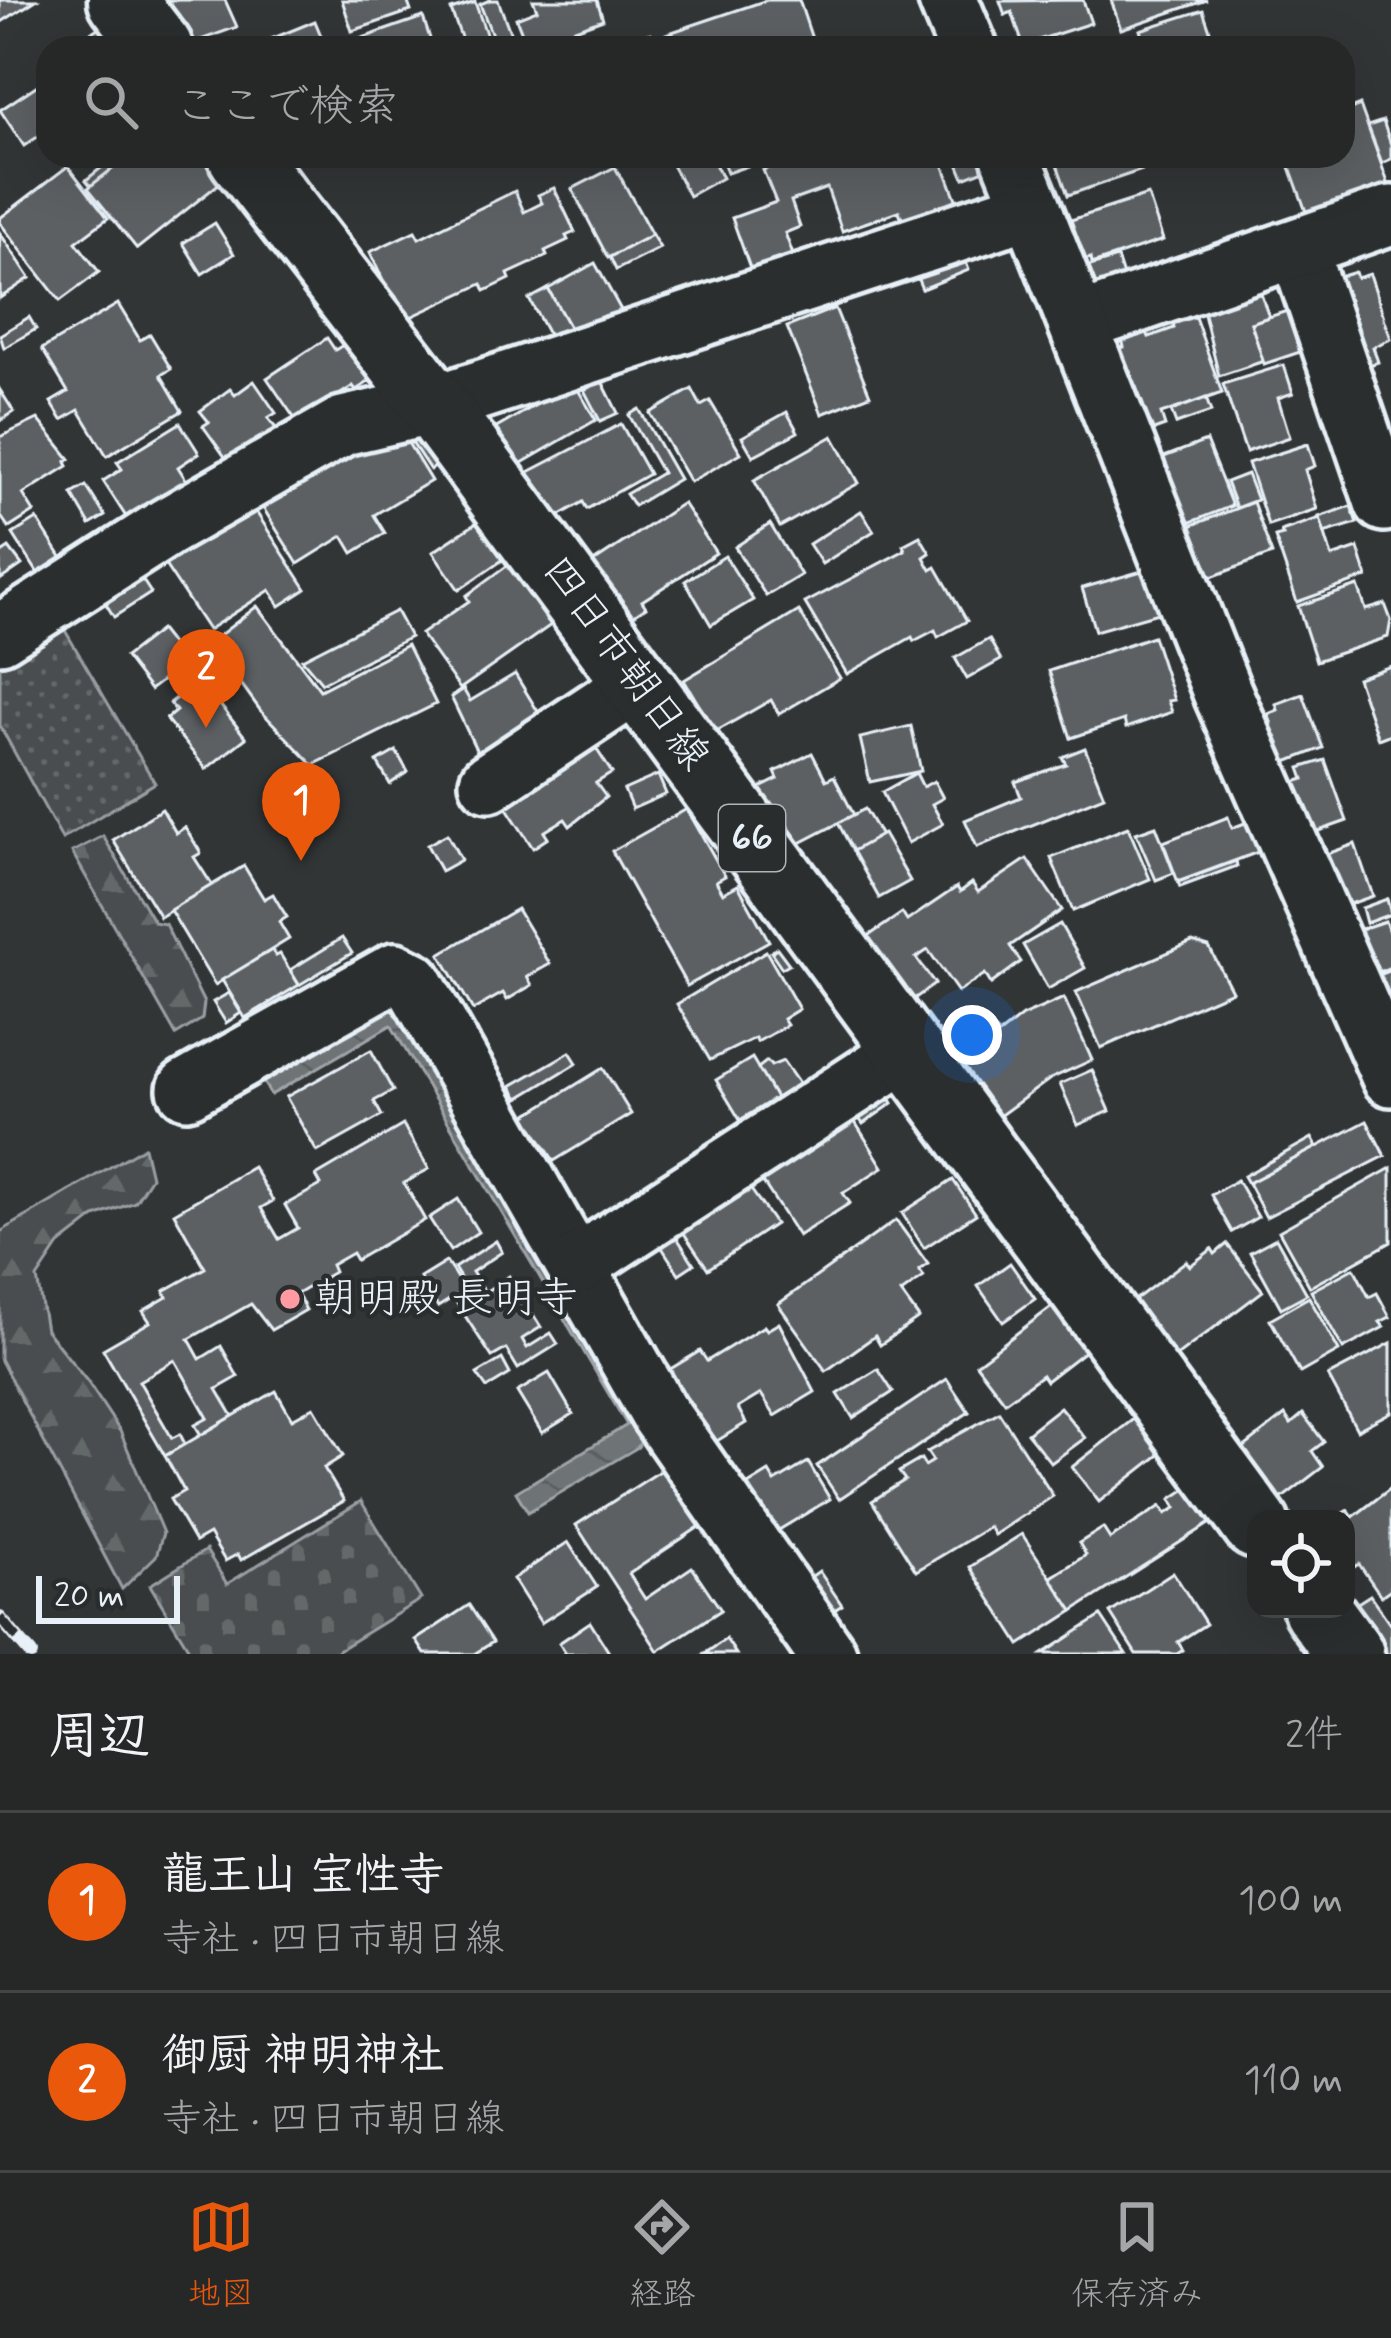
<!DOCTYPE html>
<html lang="ja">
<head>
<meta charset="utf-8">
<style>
  :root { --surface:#262828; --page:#323434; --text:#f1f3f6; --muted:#a4a6a8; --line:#424445; --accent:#ea580c }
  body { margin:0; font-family:Mynerve,"Klee One",sans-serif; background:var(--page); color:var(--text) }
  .controls { position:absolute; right:36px; bottom:36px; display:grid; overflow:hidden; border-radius:24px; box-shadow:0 12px 48px #0002 }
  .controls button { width:108px; height:108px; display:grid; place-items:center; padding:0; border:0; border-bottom:3px solid var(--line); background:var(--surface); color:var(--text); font:60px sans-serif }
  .scale { position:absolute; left:36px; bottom:30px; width:144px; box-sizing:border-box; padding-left:12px; border:6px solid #e8f1f8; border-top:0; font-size:33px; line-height:42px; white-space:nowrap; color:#e8f1f8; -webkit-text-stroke:9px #2a2d2e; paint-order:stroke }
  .you { position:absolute; left:972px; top:1035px; width:42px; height:42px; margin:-30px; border:9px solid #fff; border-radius:50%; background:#1a73e8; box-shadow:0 0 0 18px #1a73e833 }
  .badge { display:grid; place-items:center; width:78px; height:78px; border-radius:50%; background:var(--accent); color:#fff; font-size:39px; font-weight:700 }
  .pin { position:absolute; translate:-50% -99px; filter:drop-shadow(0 3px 6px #0008) }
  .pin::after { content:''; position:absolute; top:63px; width:42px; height:36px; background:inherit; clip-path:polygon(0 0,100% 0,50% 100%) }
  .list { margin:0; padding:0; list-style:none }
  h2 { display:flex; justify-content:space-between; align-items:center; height:156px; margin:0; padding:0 48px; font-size:51px }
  h2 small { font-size:39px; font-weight:400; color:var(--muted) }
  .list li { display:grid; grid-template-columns:78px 1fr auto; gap:36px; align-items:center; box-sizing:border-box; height:180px; padding:0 48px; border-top:3px solid var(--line) }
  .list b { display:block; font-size:45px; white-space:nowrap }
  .list p { margin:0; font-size:39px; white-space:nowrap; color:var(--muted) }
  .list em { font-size:39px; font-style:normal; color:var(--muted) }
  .icon { flex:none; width:66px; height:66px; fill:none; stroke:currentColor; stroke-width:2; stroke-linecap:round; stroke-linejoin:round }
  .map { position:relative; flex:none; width:1391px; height:1654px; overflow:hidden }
  .search { position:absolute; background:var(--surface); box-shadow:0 12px 48px #0002; left:36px; right:36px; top:36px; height:132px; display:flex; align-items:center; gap:30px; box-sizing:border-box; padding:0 42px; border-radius:36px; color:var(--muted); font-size:45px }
  .sheet { height:516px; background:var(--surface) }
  nav { display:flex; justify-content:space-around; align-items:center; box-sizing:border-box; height:168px; border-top:3px solid var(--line); background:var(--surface); font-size:33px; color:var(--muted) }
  nav a { display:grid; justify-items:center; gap:6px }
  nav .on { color:var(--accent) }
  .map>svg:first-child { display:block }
</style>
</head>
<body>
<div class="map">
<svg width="1391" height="1654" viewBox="0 0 1391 1654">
  <defs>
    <pattern id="green-dots" width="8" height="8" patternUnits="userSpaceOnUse" patternTransform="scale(3)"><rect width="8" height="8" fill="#494d4f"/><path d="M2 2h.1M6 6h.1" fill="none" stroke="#636769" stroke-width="1.8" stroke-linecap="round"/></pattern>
    <pattern id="forest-firs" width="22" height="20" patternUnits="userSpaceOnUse" patternTransform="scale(3)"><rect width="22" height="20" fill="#494d4f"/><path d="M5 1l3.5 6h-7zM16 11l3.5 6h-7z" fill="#636769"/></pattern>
    <pattern id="cemetery-stones" width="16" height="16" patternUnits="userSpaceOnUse" patternTransform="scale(3)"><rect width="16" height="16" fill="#494d4f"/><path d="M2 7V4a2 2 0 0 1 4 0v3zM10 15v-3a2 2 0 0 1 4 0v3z" fill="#636769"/></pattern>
    <pattern id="water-waves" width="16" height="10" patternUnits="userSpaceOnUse" patternTransform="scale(3)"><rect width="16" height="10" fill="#6e7376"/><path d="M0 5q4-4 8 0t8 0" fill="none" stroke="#5a5e60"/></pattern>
  </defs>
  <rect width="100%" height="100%" fill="#323536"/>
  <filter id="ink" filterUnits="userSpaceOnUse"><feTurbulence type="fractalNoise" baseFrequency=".00833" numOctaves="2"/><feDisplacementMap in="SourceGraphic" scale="24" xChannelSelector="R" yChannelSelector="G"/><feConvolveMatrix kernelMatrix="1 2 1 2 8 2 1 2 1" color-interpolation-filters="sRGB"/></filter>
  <g filter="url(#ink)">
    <polygon fill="url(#green-dots)" stroke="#989fa4" stroke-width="3" points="60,622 155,783 62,839 0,726 0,659"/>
    <g fill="url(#forest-firs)" stroke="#989fa4" stroke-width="3">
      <polygon points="103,836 154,922 165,924 204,1003 202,1019 176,1035 72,852"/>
      <polygon points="144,1147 151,1177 135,1202 95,1217 59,1245 37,1278 46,1330 87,1381 120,1431 163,1533 156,1556 122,1589 0,1359 0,1232"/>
    </g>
    <polygon fill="url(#cemetery-stones)" stroke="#989fa4" stroke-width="3" points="361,1501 421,1599 332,1654 192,1654 150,1585 206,1550 227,1584"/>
    <polygon fill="url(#water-waves)" stroke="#9fa5aa" stroke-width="3" points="391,995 648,1427 638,1447 528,1512 516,1492 627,1425 391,1025 271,1095 258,1074"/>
    <g fill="#5c6063" stroke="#e8f1f8" stroke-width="3">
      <polygon points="0,0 36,0 0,23"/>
      <polygon points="152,0 225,0 237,27 184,46"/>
      <polygon points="342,0 407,0 411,11 352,31"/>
      <polygon points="490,0 498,0 516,48 497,48 480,4"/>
      <polygon points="533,0 597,0 603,19 527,46 516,18 537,10"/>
      <polygon points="767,0 799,0 815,48 671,48 666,34"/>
      <polygon points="1083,0 1091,23 1023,45 1012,12 1005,15 1000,1"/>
      <polygon points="1111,0 1207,0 1121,29"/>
      <polygon points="475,2 491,48 465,48 451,10"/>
      <polygon points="1203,10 1216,48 1146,48 1140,30"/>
      <polygon points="423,17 433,48 360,48 357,40"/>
      <polygon points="315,21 326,48 249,48"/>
      <polygon points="107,22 117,37 100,48 82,48 78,41"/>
      <polygon points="651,33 657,48 610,48"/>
      <polygon points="48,78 48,130 24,146 0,110"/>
      <polygon points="1360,105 1391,191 1309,220 1286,156 1343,156 1343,112"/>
      <polygon points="1383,121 1391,145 1391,159 1382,163 1368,126"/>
      <polygon points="116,156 129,156 91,186 86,180"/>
      <polygon points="129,156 206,156 225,179 137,249 88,188"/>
      <polygon points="667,156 711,156 722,178 689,196"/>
      <polygon points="721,156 754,156 756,163 727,173"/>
      <polygon points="801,156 940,156 959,207 904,226 899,211 842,231 827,188 791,201 800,227 785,233 796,263 754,279 732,218 776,202 763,170"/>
      <polygon points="955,156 984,156 989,168 964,178"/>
      <polygon points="1054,156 1137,156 1142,170 1068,195"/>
      <polygon points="68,166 108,218 76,242 99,272 60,301 0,223 0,218"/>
      <polygon points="615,167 652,235 608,258 572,189"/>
      <polygon points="554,188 575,232 566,236 568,240 545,251 547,256 508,274 510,279 485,291 482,284 402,321 370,252 415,231 419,238 515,191 524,212 542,203 538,195"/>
      <polygon points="1148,195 1163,240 1092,264 1091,258 1084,260 1071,220"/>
      <polygon points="215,223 234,254 202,274 183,243"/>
      <polygon points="0,233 30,278 0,298"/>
      <polygon points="652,235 660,248 616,270 610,257"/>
      <polygon points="963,255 969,270 922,289 916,275"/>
      <polygon points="1117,258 1126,285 1088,296 1080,269"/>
      <polygon points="595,263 622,312 576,339 548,289"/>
      <polygon points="1355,272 1357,278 1370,274 1391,339 1373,347 1378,362 1358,369 1329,280"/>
      <polygon points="1259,288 1269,317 1251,323 1264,361 1219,376 1202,306"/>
      <polygon points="548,289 576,339 556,349 529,299"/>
      <polygon points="1190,303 1222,393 1161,414 1165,426 1134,437 1104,354 1124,347 1122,339 1146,330 1149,337 1174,328 1168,311"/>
      <polygon points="118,304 140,340 150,334 171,369 161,375 182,411 107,456 79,410 62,420 51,402 68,392 42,349"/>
      <polygon points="835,308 870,395 822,414 787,327"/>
      <polygon points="1287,311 1300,352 1264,364 1251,323"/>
      <polygon points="29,317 36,329 4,348 0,335"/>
      <polygon points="327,338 335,350 353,339 378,376 356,390 353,386 297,422 267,378"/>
      <polygon points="1284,365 1293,393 1278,398 1290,437 1246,452 1223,384"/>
      <polygon points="254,381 276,413 268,418 278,431 246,458 241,451 228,461 203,426 209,422 200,411 230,389 235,395"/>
      <polygon points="602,381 618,413 600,421 584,390"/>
      <polygon points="577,388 596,420 515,467 493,430 560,391 563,396"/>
      <polygon points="692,389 701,406 710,401 741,453 690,482 650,413"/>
      <polygon points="0,390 14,412 0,421"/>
      <polygon points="1206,398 1211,412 1176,424 1171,411"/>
      <polygon points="639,409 679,479 634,506 626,494 662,473 629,415"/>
      <polygon points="787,412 798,432 753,456 742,437"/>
      <polygon points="38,419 70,459 66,462 68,466 23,494 34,512 9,528 0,515 0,437"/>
      <polygon points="415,420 444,462 430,470 403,429"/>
      <polygon points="180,423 199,453 178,467 190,486 130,523 103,481 122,469 117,462"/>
      <polygon points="621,424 649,474 587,509 583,502 545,524 519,477"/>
      <polygon points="399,428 431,481 374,515 385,533 353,553 343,536 298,564 255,495 336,446 345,461"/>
      <polygon points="833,436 859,483 780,527 754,480"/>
      <polygon points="1206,441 1232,506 1173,529 1148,463"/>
      <polygon points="1308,444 1315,466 1305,470 1317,509 1268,525 1248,463"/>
      <polygon points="1247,474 1257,500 1236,508 1226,482"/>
      <polygon points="86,486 105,516 90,525 72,494"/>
      <polygon points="249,501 306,589 280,606 270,590 208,630 161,559"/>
      <polygon points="1253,502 1272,554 1193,584 1174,532"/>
      <polygon points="683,503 716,553 642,601 646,607 628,619 592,563"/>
      <polygon points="1351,506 1357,523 1324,533 1319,517"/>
      <polygon points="861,511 874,531 822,564 809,544"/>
      <polygon points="1320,518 1332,557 1358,548 1367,577 1297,602 1275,537 1283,535 1281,531"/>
      <polygon points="37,519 70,571 46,586 13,534"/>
      <polygon points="478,522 504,559 459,590 433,552"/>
      <polygon points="770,524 801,575 766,596 735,547"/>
      <polygon points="920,536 930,553 924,557 931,570 936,567 967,621 938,637 935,630 914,641 912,637 847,674 805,603 905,550 903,545"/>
      <polygon points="9,548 22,565 0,580 0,554"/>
      <polygon points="725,556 753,600 711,625 685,581"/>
      <polygon points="508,565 551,625 460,689 421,634 469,601 466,596"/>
      <polygon points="134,567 151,593 114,617 98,591"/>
      <polygon points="1145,570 1158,613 1095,631 1082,588"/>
      <polygon points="1358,586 1366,610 1385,604 1391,620 1388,637 1316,661 1298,606"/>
      <polygon points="257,606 320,690 407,645 436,704 313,765 260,710 211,642"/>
      <polygon points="396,611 410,637 322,683 302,659"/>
      <polygon points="799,611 840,678 779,714 771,700 715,732 684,680"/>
      <polygon points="160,630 186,663 150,690 125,657"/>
      <polygon points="1153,636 1174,700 1168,701 1172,712 1126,728 1124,720 1071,738 1049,671"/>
      <polygon points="989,639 1001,660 967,679 955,658"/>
      <polygon points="1391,666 1391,734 1378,739 1357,678"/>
      <polygon points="515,674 545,723 482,762 451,697 463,689 470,701"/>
      <polygon points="194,684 200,692 206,687 246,738 206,769 166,719 176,711 170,703"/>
      <polygon points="1303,694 1323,748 1279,765 1262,726 1271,722 1268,714 1278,710 1276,704"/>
      <polygon points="911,726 921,771 870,782 860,738"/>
      <polygon points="586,733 612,773 596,783 606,797 570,826 565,819 544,832 548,838 533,848 499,796"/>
      <polygon points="1085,748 1104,796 977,847 965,820 1021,797 1015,782 1066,764 1062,757"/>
      <polygon points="396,751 408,772 390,784 377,762"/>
      <polygon points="812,753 826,780 834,776 854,815 777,855 746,795 778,779 775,772"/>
      <polygon points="1325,760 1347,821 1302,837 1284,786 1304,779 1300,768"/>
      <polygon points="916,773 923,787 934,781 943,798 932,804 943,824 908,843 882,792"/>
      <polygon points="658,775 666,794 632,809 624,790"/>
      <polygon points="162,809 176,833 185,827 201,853 194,857 212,885 160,917 113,840"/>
      <polygon points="687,809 725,876 716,881 723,893 738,885 769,941 687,986 612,851"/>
      <polygon points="865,809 881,836 853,851 838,823"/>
      <polygon points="1228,817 1232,828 1250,821 1261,851 1178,882 1163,842"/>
      <polygon points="1156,826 1174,873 1156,880 1136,833"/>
      <polygon points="1128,827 1150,879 1073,911 1051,858"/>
      <polygon points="447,834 461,860 441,871 427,845"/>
      <polygon points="883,834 910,881 879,898 853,851"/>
      <polygon points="1355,844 1373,896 1327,912 1304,862"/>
      <polygon points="1027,859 1062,910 1010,946 1021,962 991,984 985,974 958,992 928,950 916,958 935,984 896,1012 851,948 902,913 907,921 957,887 960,892 972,883 978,892"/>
      <polygon points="1236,861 1237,866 1180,887 1178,882"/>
      <polygon points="244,866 264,899 273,894 280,906 287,917 279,922 289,939 215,985 170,910"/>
      <polygon points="1387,899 1391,914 1366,923 1362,908"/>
      <polygon points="517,909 550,964 527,977 532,985 507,1000 503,993 473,1010 440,954"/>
      <polygon points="1385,921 1391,938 1391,967 1374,974 1346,934"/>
      <polygon points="1060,924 1085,968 1048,989 1023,945"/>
      <polygon points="342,938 352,953 299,985 290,970"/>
      <polygon points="1192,942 1209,947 1232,991 1101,1048 1076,992"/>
      <polygon points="777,948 789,964 782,968 771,952"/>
      <polygon points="272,950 276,956 280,954 299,985 245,1018 222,980"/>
      <polygon points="766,951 799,1009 783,1019 787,1025 757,1042 755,1038 710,1060 677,1004"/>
      <polygon points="1391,970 1391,1047 1370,978"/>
      <polygon points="229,993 241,1013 226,1023 213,1002"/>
      <polygon points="1064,998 1092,1060 1050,1079 983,1128 933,1061 987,1020 998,1035 1022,1016"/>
      <polygon points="371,1050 393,1091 374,1101 382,1116 317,1152 286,1097"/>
      <polygon points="570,1052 577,1063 519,1098 511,1086"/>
      <polygon points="752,1058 776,1098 740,1120 716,1080"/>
      <polygon points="767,1061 771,1066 783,1061 799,1084 776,1098 758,1068"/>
      <polygon points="603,1068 631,1114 554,1161 525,1116"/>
      <polygon points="1092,1070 1110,1111 1078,1125 1060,1084"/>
      <polygon points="884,1088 893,1103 863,1124 853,1110"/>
      <polygon points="850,1114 883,1167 843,1193 850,1203 798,1236 757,1173"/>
      <polygon points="1367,1121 1385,1156 1266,1217 1248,1183"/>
      <polygon points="403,1125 429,1169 404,1183 425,1220 356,1260 352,1253 331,1265 334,1272 297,1294 306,1310 271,1330 251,1304 189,1339 200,1359 221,1346 238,1377 217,1389 233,1416 201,1435 195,1425 208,1418 175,1360 139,1381 172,1438 180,1434 185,1444 165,1456 103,1349 150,1322 143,1311 167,1297 164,1291 205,1268 174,1213 253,1167 273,1201 261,1208 279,1239 298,1228 285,1205 321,1185 316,1176"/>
      <polygon points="1312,1138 1317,1147 1248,1183 1244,1176"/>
      <polygon points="1391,1168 1391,1242 1310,1287 1279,1231"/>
      <polygon points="743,1178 775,1224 708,1269 677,1223"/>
      <polygon points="953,1180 976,1214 924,1248 902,1213"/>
      <polygon points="1237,1180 1258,1217 1232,1232 1211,1195"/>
      <polygon points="458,1199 478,1232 450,1251 429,1218"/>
      <polygon points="896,1220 928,1264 919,1270 924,1277 901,1293 919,1318 880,1345 875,1336 826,1371 778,1304"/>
      <polygon points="674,1233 694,1264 679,1274 659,1243"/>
      <polygon points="1276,1238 1307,1294 1281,1308 1250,1252"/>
      <polygon points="496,1241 502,1252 472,1272 485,1292 509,1276 541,1327 522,1339 527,1348 551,1333 558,1344 518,1369 506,1349 492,1357 454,1299 468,1291 454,1268"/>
      <polygon points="1227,1244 1263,1291 1166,1364 1124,1308 1186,1261 1190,1266 1212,1249 1215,1254"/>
      <polygon points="446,1262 465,1290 438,1307 420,1278"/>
      <polygon points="1010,1263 1035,1299 1003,1322 978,1286"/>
      <polygon points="1354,1268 1369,1297 1377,1293 1390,1317 1380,1322 1384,1327 1343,1349 1311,1291"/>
      <polygon points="1309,1297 1339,1351 1300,1373 1270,1319"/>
      <polygon points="1053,1306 1085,1351 1046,1381 1042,1375 1005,1402 976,1364"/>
      <polygon points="779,1323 815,1392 775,1416 761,1394 738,1408 746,1423 712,1444 667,1371 700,1351 707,1361 764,1326 767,1330"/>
      <polygon points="1391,1343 1391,1412 1357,1430 1328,1376"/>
      <polygon points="502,1359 510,1374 487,1388 477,1374"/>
      <polygon points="878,1369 893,1392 853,1418 838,1394"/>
      <polygon points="549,1373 573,1414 542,1433 517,1392"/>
      <polygon points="947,1379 969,1412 839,1499 817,1466"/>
      <polygon points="276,1391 292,1419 314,1407 343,1456 324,1468 344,1501 241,1560 238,1554 225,1561 209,1534 195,1542 170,1499 184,1491 165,1456"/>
      <polygon points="1060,1407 1085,1438 1051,1463 1027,1433"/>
      <polygon points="999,1412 1053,1496 994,1535 989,1527 916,1571 872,1501 905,1480 899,1472 921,1459 925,1466 933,1461 927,1452"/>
      <polygon points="1303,1414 1324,1442 1312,1451 1323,1467 1272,1506 1233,1456 1285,1415 1291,1424"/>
      <polygon points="1136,1417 1163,1452 1099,1502 1072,1467"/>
      <polygon points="808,1462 830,1499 764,1539 735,1493 769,1472 775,1482"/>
      <polygon points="671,1464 708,1521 629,1574 645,1599 692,1567 721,1610 658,1651 576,1525"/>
      <polygon points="1192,1485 1215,1520 1073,1611 1050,1578 1086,1555 1079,1543 1103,1528 1110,1539 1161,1506 1166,1514 1176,1508 1171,1499"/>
      <polygon points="1391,1488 1391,1589 1381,1596 1359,1564 1346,1572 1346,1519 1333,1519 1348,1510 1353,1517"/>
      <polygon points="1022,1534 1073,1611 1020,1645 970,1567"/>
      <polygon points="568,1542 597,1587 541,1623 513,1579"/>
      <polygon points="819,1571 842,1605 821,1619 798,1586"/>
      <polygon points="1173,1572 1206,1624 1178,1642 1183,1650 1177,1654 1136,1654 1110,1613"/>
      <polygon points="1370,1595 1391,1625 1391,1654 1386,1654 1353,1606"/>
      <polygon points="469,1605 493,1642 474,1654 425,1654 416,1640"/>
      <polygon points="1101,1616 1126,1654 1043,1654"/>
      <polygon points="590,1622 610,1654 566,1654 559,1643"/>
      <polygon points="726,1639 736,1654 704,1654"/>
    </g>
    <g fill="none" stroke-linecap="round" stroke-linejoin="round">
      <defs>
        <g id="minor">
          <polyline points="948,0 968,48"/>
          <polyline points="1011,156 1032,208"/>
          <polyline points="1298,248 1384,502"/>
          <polyline points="1080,323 1391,215"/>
          <polyline points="0,634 167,527 343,426 434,405 1032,208 1223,694 1391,1077"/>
          <polyline points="489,782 638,683"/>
          <polyline points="187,1089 395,972 413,981 659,1413 827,1654"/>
          <polyline points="577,1265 908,1050"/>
        </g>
        <g id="major">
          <polyline points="122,0 159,48"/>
          <polyline points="242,156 434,405 1256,1525"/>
          <polyline points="1317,1609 1350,1654"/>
        </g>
      </defs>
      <use href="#minor" stroke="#e8f1f8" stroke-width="66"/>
      <use href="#major" stroke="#e8f1f8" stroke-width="75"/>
      <use href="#minor" stroke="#2a2d2e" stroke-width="57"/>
      <use href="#major" stroke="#2a2d2e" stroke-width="66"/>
      <defs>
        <polyline id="rail" points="0,1618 31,1654"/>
      </defs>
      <use href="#rail" stroke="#e8f1f8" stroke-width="14"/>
      <use href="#rail" stroke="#2a2d2e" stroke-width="9" stroke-dasharray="27" stroke-linecap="butt"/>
    </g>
  </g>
  <circle fill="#ff9aa2" stroke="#2a2d2e" stroke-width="4.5" cx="290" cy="1299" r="12"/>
  <g text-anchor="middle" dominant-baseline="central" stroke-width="9" stroke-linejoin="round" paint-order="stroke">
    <rect fill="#2a2d2e" stroke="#afb6bb" stroke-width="3" x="719" y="805" width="66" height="66" rx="9"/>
    <g font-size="39" font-weight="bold" fill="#e8f1f8">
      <text x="752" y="838">66</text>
    </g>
    <g font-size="42" fill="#e8f1f8" stroke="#2a2d2e">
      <text transform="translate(625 664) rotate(54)">四日市朝日線</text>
    </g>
    <g font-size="42" fill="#e8f1f8" stroke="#2a2d2e" text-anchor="start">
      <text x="314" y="1299">朝明殿 長明寺</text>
    </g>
  </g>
</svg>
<div class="controls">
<button><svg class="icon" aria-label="locate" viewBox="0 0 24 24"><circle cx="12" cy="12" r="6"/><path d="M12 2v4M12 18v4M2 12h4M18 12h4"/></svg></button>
</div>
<div class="scale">20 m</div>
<div class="you"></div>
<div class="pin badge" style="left:301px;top:861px">1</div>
<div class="pin badge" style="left:206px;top:728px">2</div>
<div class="search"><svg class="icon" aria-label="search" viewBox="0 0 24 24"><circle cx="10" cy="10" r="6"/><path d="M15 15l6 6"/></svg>ここで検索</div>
</div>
<section class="sheet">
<h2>周辺<small>2件</small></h2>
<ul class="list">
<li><span class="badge">1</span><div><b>龍王山 宝性寺</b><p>寺社 · 四日市朝日線</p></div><em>100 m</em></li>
<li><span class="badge">2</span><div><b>御厨 神明神社</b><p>寺社 · 四日市朝日線</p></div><em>110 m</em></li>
</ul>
</section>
<nav>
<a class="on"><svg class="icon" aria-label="map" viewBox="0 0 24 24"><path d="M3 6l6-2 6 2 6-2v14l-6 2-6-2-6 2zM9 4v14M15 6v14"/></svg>地図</a>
<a><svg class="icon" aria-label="directions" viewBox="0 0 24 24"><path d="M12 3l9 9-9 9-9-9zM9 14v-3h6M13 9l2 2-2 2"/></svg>経路</a>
<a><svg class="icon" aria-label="saved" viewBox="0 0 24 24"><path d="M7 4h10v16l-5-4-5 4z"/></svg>保存済み</a>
</nav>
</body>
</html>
